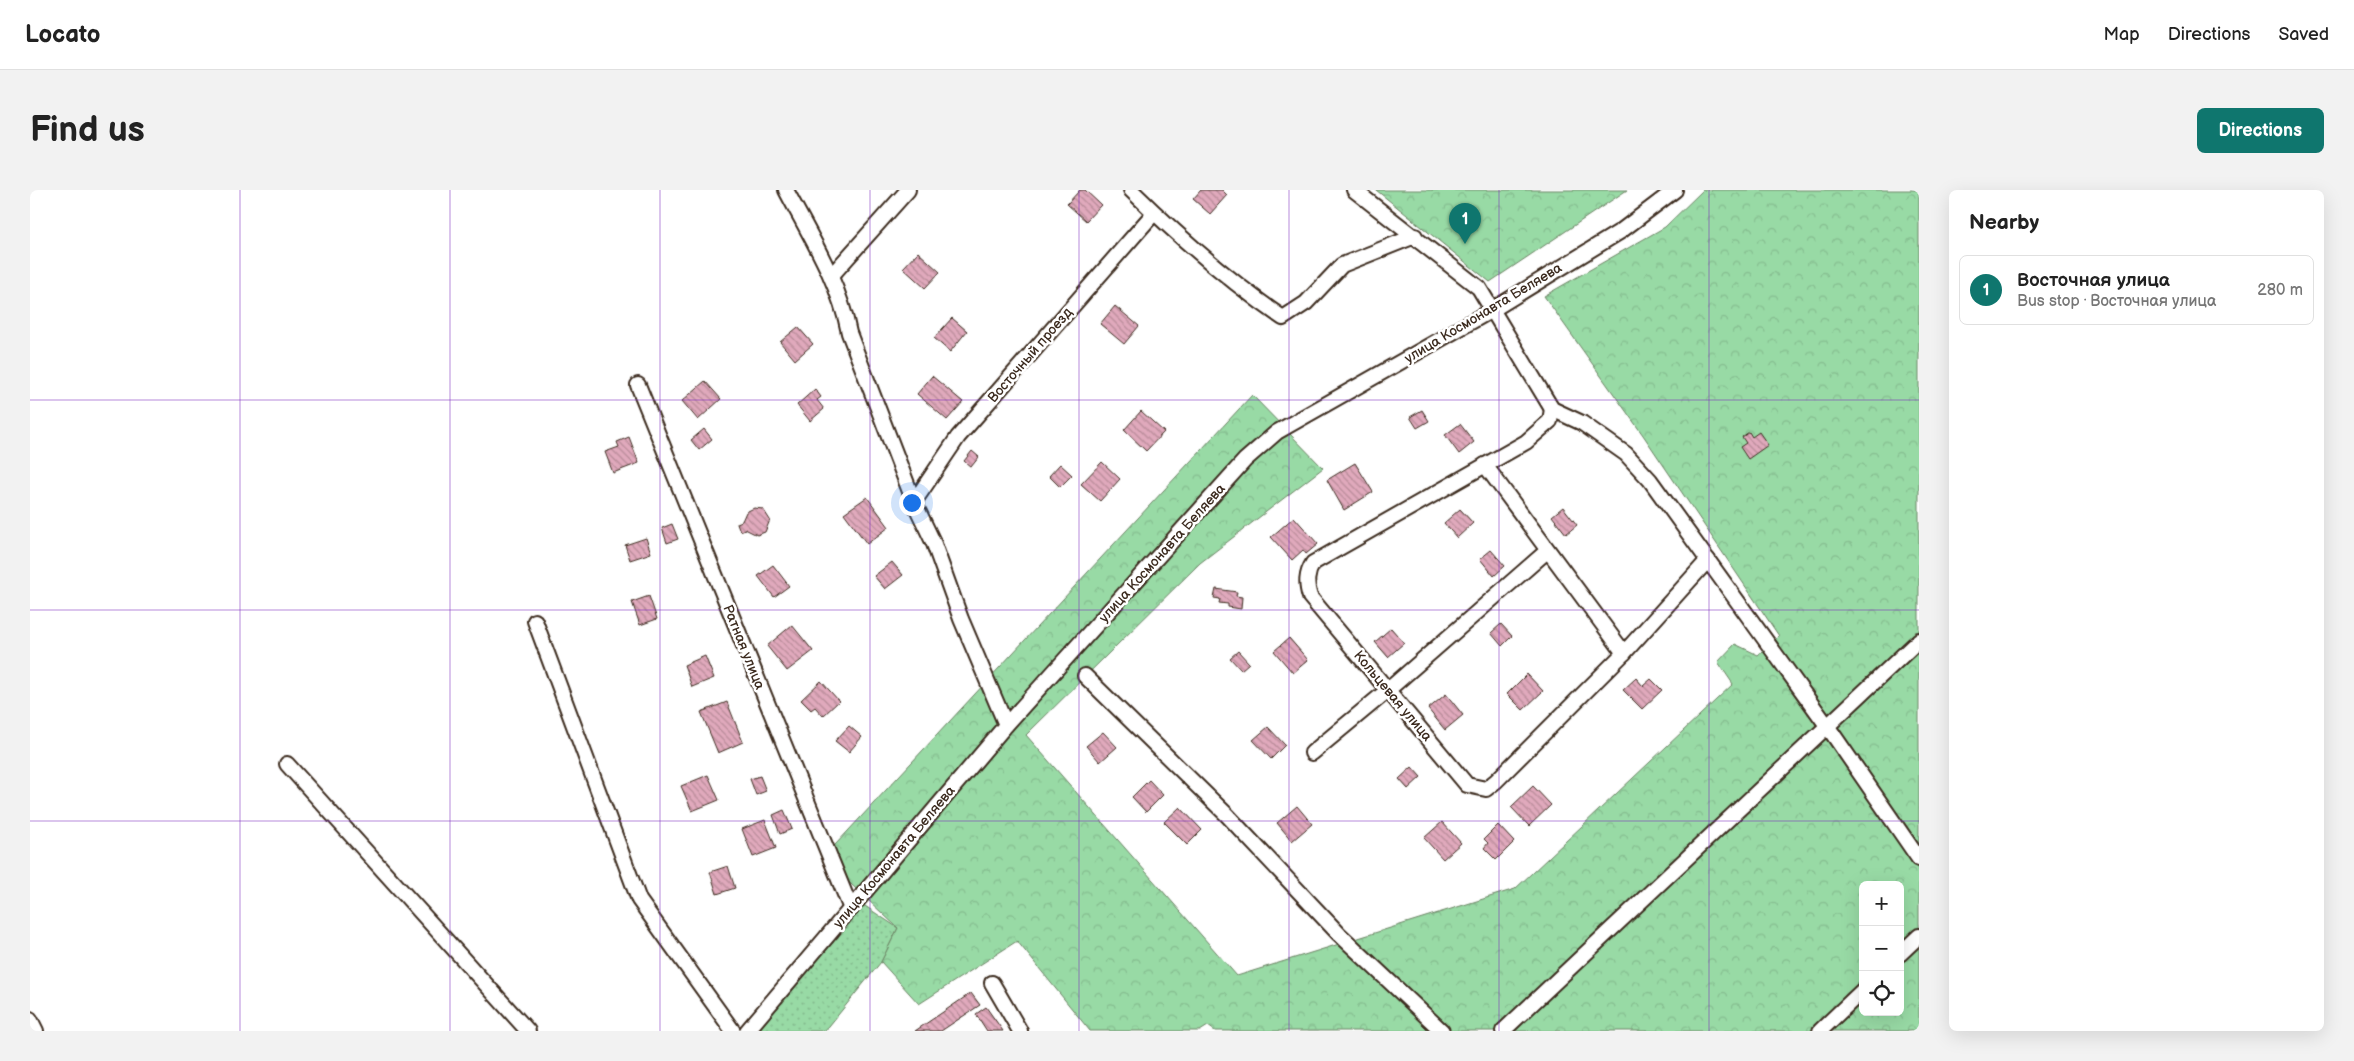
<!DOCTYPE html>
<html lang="en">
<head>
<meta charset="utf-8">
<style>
  :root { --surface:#fff; --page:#f2f2f2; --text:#222; --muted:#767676; --line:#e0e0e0; --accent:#0f766e }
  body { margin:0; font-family:"Balsamiq Sans",sans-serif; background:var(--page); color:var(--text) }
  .controls { position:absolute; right:15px; bottom:15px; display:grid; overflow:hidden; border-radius:8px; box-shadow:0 5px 20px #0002 }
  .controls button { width:45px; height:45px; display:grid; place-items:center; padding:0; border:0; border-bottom:1px solid var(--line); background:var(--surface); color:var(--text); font:25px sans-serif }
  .you { position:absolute; left:881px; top:312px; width:18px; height:18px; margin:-12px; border:4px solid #fff; border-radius:50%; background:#1a73e8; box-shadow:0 0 0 8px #1a73e833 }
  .badge { display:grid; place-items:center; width:32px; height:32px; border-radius:50%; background:var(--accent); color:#fff; font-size:16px; font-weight:700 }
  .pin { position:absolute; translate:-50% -41px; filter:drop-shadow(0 1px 2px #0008) }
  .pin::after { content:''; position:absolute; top:26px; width:18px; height:15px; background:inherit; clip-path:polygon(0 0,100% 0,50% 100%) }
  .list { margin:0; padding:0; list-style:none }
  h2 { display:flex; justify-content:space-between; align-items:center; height:65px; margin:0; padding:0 20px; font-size:21px }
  h2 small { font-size:16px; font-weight:400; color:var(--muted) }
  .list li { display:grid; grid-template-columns:32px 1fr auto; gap:15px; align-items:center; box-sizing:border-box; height:70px; margin:0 10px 10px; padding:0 10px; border:1px solid var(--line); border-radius:8px }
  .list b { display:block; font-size:19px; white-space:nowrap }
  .list p { margin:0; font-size:16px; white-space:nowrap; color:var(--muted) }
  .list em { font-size:16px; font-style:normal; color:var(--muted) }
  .icon { flex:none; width:28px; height:28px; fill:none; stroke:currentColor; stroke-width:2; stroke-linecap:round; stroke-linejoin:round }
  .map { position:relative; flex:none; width:1889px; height:841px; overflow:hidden; border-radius:8px }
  header { display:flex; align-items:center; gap:30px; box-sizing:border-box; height:70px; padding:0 25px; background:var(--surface); border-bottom:1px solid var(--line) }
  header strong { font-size:24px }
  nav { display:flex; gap:28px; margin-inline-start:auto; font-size:18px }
  .intro { display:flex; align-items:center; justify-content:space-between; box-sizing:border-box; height:120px; padding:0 30px }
  h1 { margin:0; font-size:35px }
  .button { padding:12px 22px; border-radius:8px; background:var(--accent); color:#fff; font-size:18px; font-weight:700 }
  main { display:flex; gap:30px; padding:0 30px }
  aside { flex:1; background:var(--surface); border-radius:8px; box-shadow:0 5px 20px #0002 }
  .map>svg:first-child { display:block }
</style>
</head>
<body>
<header>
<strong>Locato</strong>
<nav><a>Map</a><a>Directions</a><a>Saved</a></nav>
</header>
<div class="intro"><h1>Find us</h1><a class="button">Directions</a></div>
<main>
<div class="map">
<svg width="1889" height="841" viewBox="0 0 1889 841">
  <defs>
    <pattern id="grass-dots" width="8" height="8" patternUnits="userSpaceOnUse" patternTransform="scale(1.25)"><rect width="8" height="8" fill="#98daa5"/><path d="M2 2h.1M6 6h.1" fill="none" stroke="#84bb8e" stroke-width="1.8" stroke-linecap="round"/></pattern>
    <pattern id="forest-crowns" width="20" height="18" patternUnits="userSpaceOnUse" patternTransform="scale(1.25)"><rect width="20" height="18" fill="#98daa5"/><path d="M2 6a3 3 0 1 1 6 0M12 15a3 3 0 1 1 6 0" fill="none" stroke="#84bb8e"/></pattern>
    <pattern id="building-back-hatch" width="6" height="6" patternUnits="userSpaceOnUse" patternTransform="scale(1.25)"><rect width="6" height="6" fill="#e0a9bc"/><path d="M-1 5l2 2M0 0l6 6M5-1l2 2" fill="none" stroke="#b78a98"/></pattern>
  </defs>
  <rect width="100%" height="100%" fill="#fff"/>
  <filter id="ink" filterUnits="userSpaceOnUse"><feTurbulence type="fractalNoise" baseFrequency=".02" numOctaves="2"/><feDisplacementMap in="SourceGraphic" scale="10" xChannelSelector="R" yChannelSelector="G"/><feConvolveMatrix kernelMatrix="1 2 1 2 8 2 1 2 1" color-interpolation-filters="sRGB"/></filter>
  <g filter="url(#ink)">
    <polygon fill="url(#grass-dots)" stroke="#6a8262" points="832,714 868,738 851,772 795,841 727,841"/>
    <g fill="url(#forest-crowns)" stroke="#6a8262" fill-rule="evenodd">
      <polygon points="1346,0 1597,0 1460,92"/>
      <path d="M1673,0H1889V841H1185L1178,836L1170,841H1060L987,751L889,814L851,772L868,738L793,668L1222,205L1293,278L1170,373L996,545L1207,786L1485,699L1703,494L1688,472L1705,454L1728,465L1749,446L1613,245L1514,106L1635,37ZM1833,695H1870V822H1833Z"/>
    </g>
    <g fill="url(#building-back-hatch)" stroke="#3b2a1e">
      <polygon points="1050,0 1055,0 1071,15 1056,31 1037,14"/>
      <polygon points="1171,0 1192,0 1197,5 1180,24 1163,9"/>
      <polygon points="888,62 910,82 895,98 873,78"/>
      <polygon points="1085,116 1109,136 1094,154 1070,134"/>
      <polygon points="922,128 937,141 920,162 904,148"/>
      <polygon points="768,137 783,154 765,170 750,152"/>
      <polygon points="902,186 933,212 917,230 887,204"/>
      <polygon points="675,191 691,209 668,230 652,211"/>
      <polygon points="785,199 791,207 787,210 794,219 780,231 767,215"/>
      <polygon points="1392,220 1399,231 1387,238 1380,227"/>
      <polygon points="1111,221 1134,242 1116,261 1094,240"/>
      <polygon points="1430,234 1444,252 1429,264 1415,245"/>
      <polygon points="674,239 682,249 669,260 661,250"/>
      <polygon points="1719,242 1722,247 1729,242 1738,255 1718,269 1710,257 1716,253 1712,247"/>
      <polygon points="599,247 609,273 583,283 575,262 589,257 587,252"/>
      <polygon points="942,261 949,267 941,277 934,271"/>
      <polygon points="1072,272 1090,289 1070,311 1051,294"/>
      <polygon points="1325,273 1343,302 1314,320 1297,290"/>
      <polygon points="1030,274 1042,285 1030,297 1019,286"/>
      <polygon points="837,307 859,337 837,354 814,323"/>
      <polygon points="1533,317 1547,335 1536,344 1522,326"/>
      <polygon points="724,318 733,319 740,330 735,342 727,345 715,339 710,341 707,333 712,331 716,322"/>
      <polygon points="1430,319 1443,333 1427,348 1414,333"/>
      <polygon points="1264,327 1288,354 1276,364 1273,360 1262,370 1241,347"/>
      <polygon points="642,334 648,349 637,353 632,338"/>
      <polygon points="616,348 621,363 600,370 595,355"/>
      <polygon points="1461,360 1475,376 1464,386 1450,369"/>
      <polygon points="862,372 873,385 855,399 844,386"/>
      <polygon points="743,375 759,396 744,407 728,386"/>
      <polygon points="1186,399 1207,402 1206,406 1212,407 1211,419 1198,417 1198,414 1189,413 1190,409 1184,408"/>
      <polygon points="619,406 627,429 610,435 602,412"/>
      <polygon points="1471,434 1482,446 1472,456 1461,443"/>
      <polygon points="762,435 783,461 757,481 737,456"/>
      <polygon points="1361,438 1374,453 1358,467 1345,452"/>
      <polygon points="1259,448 1278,470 1263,483 1244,461"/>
      <polygon points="1208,461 1219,473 1211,480 1200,468"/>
      <polygon points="675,466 684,488 662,497 654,475"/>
      <polygon points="1497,484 1513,501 1493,520 1477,504"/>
      <polygon points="1606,488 1613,496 1621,489 1632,500 1612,519 1593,500"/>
      <polygon points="791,491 809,511 793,526 785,517 781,520 771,510"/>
      <polygon points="1416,504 1433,525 1415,540 1398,519"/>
      <polygon points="697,512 713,552 688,563 671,522"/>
      <polygon points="819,536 832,547 819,562 805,551"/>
      <polygon points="1238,537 1255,555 1241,569 1223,550"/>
      <polygon points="1073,542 1087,557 1070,572 1056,556"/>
      <polygon points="1382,577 1391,587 1378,599 1369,589"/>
      <polygon points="678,585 689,610 662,621 651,596"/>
      <polygon points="730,586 736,601 726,605 720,589"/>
      <polygon points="1119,590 1133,605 1116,622 1102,607"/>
      <polygon points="1503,596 1521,615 1499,636 1481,617"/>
      <polygon points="1267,616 1282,634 1262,651 1247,633"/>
      <polygon points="1150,617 1172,640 1157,655 1134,632"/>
      <polygon points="754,620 762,639 750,644 743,625"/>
      <polygon points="735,630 746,658 723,667 712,639"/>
      <polygon points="1412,632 1431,653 1413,669 1394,648"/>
      <polygon points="1468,635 1484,652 1466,670 1454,658 1458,653 1454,649"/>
      <polygon points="698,676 705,698 687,704 680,682"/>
      <polygon points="941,803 950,815 911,841 885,841"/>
      <polygon points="956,817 973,841 957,841 946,824"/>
    </g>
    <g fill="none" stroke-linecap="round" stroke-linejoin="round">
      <defs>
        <g id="minor">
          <path d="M756,0C780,46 809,91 819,143L884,312L904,354L931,429L976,535"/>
          <path d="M1101,0C1148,46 1199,91 1253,128L1276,113L1312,75L1385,46"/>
          <polyline points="1324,0 1449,98 1522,219 1552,233 1596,264 1620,290 1798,537 1889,669"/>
          <polyline points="801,86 878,0"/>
          <polyline points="608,195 821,719"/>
          <path d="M1522,219L1520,231L1496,252L1283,373C1276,384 1276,394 1280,407L1437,595L1456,599L1466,591L1594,463L1678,370"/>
          <polyline points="1455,275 1594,463"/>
          <polyline points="884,312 928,247 1124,23"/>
          <polyline points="505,431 609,710 703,841"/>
          <polyline points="1055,486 1197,625 1309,744 1412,841"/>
          <polyline points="1282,563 1358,500 1517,361"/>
          <polyline points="257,574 498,841"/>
          <polyline points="1870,764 1889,746"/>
          <polyline points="962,793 990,841"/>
          <polyline points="0,829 6,841"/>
          <polyline points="717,841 976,535 1215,270 1247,242 1462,120 1591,41 1645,0"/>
          <polyline points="1473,841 1889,450"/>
          <polyline points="1790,841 1833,800"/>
        </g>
      </defs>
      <use href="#minor" stroke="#3b2a1e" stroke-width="18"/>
      <use href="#minor" stroke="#fff" stroke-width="14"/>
    </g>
  </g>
  <path fill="none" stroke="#7b2cbf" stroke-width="1" stroke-opacity="0.55" d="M210,0V841M420,0V841M630,0V841M840,0V841M1049,0V841M1259,0V841M1469,0V841M1679,0V841M0,210H1889M0,420H1889M0,631H1889"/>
  <g text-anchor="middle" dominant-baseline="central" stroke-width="5" stroke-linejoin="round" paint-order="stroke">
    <g font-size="14" fill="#3b2a1e" stroke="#fff">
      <text transform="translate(1453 123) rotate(-31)">улица Космонавта Беляева</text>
      <text transform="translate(1000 165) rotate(-49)">Восточный проезд</text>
      <text transform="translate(1132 363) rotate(-48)">улица Космонавта Беляева</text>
      <text transform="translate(714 457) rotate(68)">Ратная улица</text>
      <text transform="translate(1363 506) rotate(50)">Кольцевая улица</text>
      <text transform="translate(864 667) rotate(-50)">улица Космонавта Беляева</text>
    </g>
  </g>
</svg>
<div class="controls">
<button>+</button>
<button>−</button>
<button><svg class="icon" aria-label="locate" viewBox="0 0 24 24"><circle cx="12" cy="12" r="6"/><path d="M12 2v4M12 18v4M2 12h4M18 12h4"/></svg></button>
</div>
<div class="you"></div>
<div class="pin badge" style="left:1435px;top:54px">1</div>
</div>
<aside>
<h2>Nearby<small></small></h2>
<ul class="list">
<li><span class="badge">1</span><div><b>Восточная улица</b><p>Bus stop · Восточная улица</p></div><em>280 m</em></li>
</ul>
</aside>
</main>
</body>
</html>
